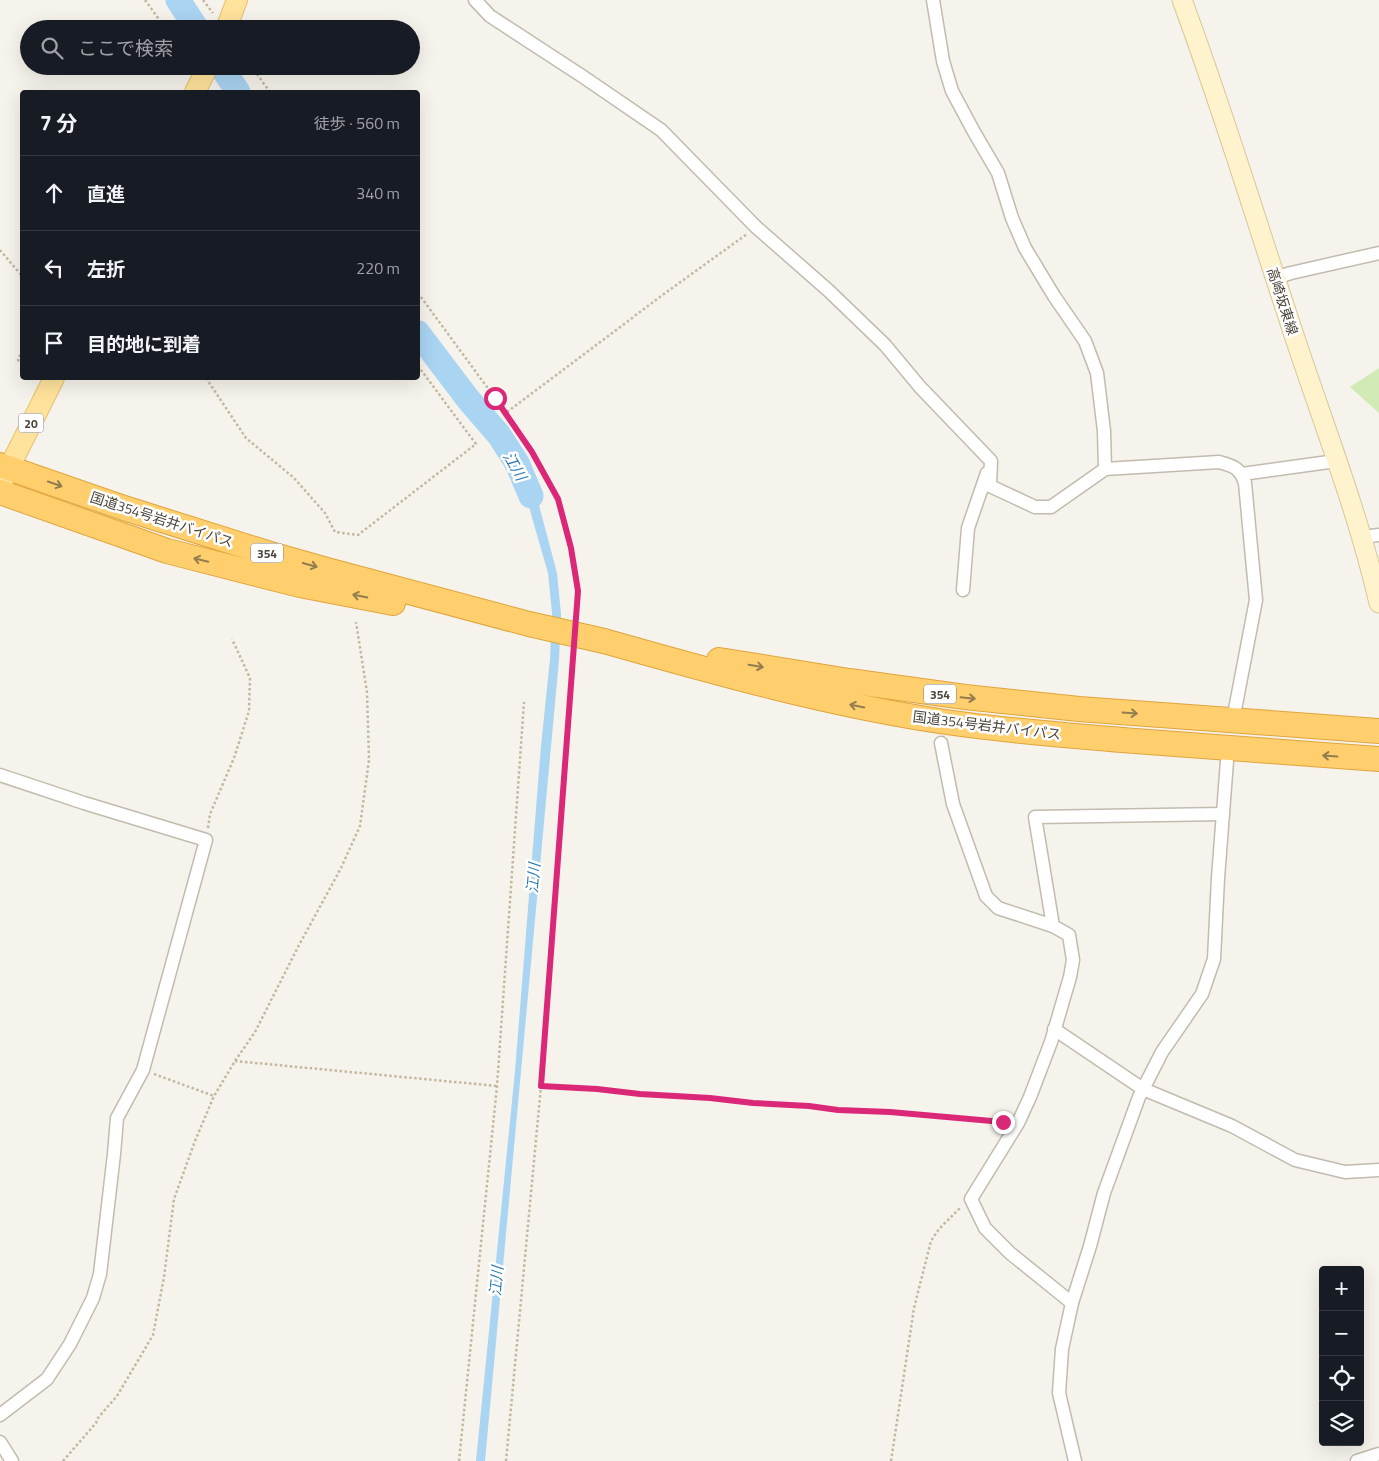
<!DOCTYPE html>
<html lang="ja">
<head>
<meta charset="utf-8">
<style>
  :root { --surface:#171b24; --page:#20242c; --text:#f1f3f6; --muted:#9ea1a6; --line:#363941 }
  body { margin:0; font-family:"Titillium Web","Noto Sans JP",sans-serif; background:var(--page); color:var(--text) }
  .controls { position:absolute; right:15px; bottom:15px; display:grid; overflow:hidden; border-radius:5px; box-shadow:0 5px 20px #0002 }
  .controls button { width:45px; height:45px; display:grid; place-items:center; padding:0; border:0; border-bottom:1px solid var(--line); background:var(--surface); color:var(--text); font:25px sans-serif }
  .stop { position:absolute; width:15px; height:15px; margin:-11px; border:4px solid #db2777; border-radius:50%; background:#fff }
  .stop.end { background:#db2777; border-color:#fff; box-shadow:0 1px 5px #0008 }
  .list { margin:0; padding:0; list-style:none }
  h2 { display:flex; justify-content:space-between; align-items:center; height:65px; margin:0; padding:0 20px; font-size:21px }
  h2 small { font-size:16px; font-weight:400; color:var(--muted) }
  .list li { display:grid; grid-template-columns:32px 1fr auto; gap:15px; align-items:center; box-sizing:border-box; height:75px; padding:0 20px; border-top:1px solid var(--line) }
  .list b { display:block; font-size:19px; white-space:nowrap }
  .list em { font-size:16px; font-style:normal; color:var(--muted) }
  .icon { flex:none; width:28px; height:28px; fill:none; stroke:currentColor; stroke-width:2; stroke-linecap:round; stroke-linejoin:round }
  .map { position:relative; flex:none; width:1379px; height:1461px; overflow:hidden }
  .search { position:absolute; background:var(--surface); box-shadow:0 5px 20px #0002; left:20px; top:20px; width:400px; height:55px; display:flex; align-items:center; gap:12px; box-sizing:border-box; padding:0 18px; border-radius:28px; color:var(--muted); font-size:19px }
  .panel { position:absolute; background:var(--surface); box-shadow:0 5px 20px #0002; left:20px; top:90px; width:400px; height:290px; border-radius:5px }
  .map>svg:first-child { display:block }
</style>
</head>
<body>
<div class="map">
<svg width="1379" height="1461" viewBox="0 0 1379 1461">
  <rect width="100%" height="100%" fill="#f6f3ec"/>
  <polygon fill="#d2eab5" points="1379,368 1379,413 1350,387"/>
  <polygon fill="#a9d4f2" points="522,463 537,498 557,573 561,614 559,660 485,1461 476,1461 515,1071 541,746 550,659 552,613 548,573 527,500 514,465"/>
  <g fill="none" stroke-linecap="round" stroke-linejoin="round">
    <g stroke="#a9d4f2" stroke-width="25">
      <polyline points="178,0 197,29"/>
      <polyline points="221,66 238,92"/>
      <polyline points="418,333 468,399 499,435 517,463 531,496"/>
    </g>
    <defs>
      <g id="street">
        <path d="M475,0L490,16L582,76L661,130L756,227L829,291L885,345L920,387L991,461L990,486L1035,507H1051L1105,469L1219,462C1234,466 1240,468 1245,483L1256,600L1233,720"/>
        <polyline points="933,0 943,61 952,91 974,132 998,173 1012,218 1025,248 1054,296 1085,341 1097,373 1104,431 1105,469"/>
        <polyline points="1275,278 1291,273 1379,253"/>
        <polyline points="1242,474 1336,461"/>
        <polyline points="1362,537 1379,535"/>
        <polyline points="963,590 968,528 987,473"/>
        <polyline points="941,743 953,804 986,896 998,908 1053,926 1069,935 1073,960 1070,977 1051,1042 1030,1097 1018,1123 971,1199 985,1228 1010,1253 1072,1303"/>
        <polyline points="0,775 84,803 206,840 143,1070 117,1118 114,1154 100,1274 93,1298 70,1344 47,1379 0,1415"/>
        <polyline points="1053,926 1035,817 1223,814"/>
        <polyline points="1054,1029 1143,1089 1232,1126 1295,1160 1345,1172 1379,1170"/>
        <polyline points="0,1442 12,1461"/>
        <polyline points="1075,1461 1059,1393 1062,1349 1072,1303 1090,1246 1104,1193 1139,1097 1162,1052 1202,994 1214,959 1218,878 1228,748"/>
        <polyline points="1357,1461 1379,1454"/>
      </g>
      <path id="secondary" d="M1182,0C1222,107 1255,217 1291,326C1321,418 1357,508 1379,603"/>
      <g id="primary">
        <polyline points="226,29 237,0"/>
        <polyline points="195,92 208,66"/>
        <polyline points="0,486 54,378"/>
      </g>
      <g id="highway">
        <polyline points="0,465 124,508 267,553 327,570 529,624"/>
        <polyline points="0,492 167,551 300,585 393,603"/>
        <path d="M604,641C717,673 830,705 946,722C1008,731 1072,736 1135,741C1216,747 1298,753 1379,759"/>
        <polyline points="719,660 849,681 965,697 1079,709 1379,731"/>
      </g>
    </defs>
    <use href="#street" stroke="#c2bbae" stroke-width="15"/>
    <use href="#secondary" stroke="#d6c79b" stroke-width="21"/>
    <use href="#primary" stroke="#e6c16a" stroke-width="22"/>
    <use href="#highway" stroke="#e0a43c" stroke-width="26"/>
    <g stroke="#c4b79f" stroke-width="2.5" stroke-dasharray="2.5 2.5" stroke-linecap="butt">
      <polyline points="145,0 166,29"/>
      <polyline points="203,0 213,13"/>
      <polyline points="251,66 270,92"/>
      <polyline points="0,250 22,276"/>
      <polyline points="418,293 506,413 532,452 558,499 571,549 577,591 576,617"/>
      <polyline points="22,350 18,360 22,363"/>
      <polyline points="206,378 246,438 294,478 325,513 335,532 358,535 476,444 418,366"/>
      <polyline points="507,412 668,291 747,234"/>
      <polyline points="208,828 210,814 234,758 249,711 250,678 232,639"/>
      <polyline points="235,1061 497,1086"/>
      <polyline points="154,1074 214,1096"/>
      <polyline points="541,1086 597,1089 640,1094 710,1098 753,1103 809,1106 838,1110 890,1112 1005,1122"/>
      <polyline points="63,1461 96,1423 97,1419 117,1396 153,1335 164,1277 174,1199 195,1141 214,1096 235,1061 255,1032 298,947 341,868 360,826 369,760 367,692 356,622"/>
      <polyline points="459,1461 497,1086 524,702"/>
      <polyline points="506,1461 541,1086 573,653"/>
      <polyline points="891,1461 914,1308 931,1241 939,1229 960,1208"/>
    </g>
    <use href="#street" stroke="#fff" stroke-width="12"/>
    <use href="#secondary" stroke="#fff3cd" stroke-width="19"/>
    <use href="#primary" stroke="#ffe39c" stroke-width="20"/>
    <use href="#highway" stroke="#ffcf6e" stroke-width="24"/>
    <defs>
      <polyline id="highway-bridge" points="529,624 604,641"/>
    </defs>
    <use href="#highway-bridge" stroke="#e0a43c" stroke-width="26" stroke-linecap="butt"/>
    <use href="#highway-bridge" stroke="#ffcf6e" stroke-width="24"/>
  </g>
  <defs><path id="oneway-shaft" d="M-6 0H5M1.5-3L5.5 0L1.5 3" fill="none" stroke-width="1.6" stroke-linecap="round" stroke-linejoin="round" transform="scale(1.25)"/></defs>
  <g stroke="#937c4e">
    <use href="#oneway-shaft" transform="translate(55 484) rotate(19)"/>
    <use href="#oneway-shaft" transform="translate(201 560) rotate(-166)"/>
    <use href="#oneway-shaft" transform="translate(310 565) rotate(16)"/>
    <use href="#oneway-shaft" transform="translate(360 596) rotate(-169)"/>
    <use href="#oneway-shaft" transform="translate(756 666) rotate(9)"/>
    <use href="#oneway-shaft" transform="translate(968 698) rotate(6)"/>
    <use href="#oneway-shaft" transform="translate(857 706) rotate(-169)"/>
    <use href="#oneway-shaft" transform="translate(1130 713) rotate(4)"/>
    <use href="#oneway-shaft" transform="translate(1330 756) rotate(-176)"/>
  </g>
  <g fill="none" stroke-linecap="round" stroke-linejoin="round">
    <polyline stroke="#db2777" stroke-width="6" points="495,398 532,452 558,499 571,548 578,591 541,1086 597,1089 640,1094 710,1098 753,1103 809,1106 838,1110 890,1112 1003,1122"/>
  </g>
  <g text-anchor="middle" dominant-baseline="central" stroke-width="5" stroke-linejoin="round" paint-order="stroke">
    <g fill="#fff" stroke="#817c74" stroke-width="1">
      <rect x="18.5" y="413.5" width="25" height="19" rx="4"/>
      <rect x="251" y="543.5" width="32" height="19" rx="4"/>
      <rect x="924" y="684.5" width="32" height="19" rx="4"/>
    </g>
    <g font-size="12" font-weight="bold" fill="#4b4439">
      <text x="31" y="423">20</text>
      <text x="267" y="553">354</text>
      <text x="940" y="694">354</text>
    </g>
    <g font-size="14" fill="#4b4439" stroke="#fff">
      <text transform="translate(1283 301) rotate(72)">高崎坂東線</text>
      <text transform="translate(162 519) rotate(18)">国道354号岩井バイパス</text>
      <text transform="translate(987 725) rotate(7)">国道354号岩井バイパス</text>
    </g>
    <g font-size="15" font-style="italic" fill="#2e7ab2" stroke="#fff">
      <text transform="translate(515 466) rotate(60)">江川</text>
      <text transform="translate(533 878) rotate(-85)">江川</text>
      <text transform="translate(496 1281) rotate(-85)">江川</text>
    </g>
  </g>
</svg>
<div class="controls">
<button>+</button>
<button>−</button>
<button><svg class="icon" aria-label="locate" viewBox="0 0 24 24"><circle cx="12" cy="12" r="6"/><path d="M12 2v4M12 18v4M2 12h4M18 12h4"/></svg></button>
<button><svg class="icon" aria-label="layers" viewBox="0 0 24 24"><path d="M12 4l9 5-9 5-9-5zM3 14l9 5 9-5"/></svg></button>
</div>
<div class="stop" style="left:495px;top:398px"></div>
<div class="stop end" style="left:1003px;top:1122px"></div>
<div class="search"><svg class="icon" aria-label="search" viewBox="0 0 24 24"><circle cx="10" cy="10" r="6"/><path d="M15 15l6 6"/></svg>ここで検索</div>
<section class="panel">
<h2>7 分<small>徒歩 · 560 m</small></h2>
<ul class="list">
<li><svg class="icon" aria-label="ahead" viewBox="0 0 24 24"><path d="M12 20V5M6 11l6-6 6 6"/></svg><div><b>直進</b></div><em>340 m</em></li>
<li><svg class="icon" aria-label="left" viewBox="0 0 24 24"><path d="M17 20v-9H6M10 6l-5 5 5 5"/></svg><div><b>左折</b></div><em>220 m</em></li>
<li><svg class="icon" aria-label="arrive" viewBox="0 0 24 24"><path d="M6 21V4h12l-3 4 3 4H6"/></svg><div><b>目的地に到着</b></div></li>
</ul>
</section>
</div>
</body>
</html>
